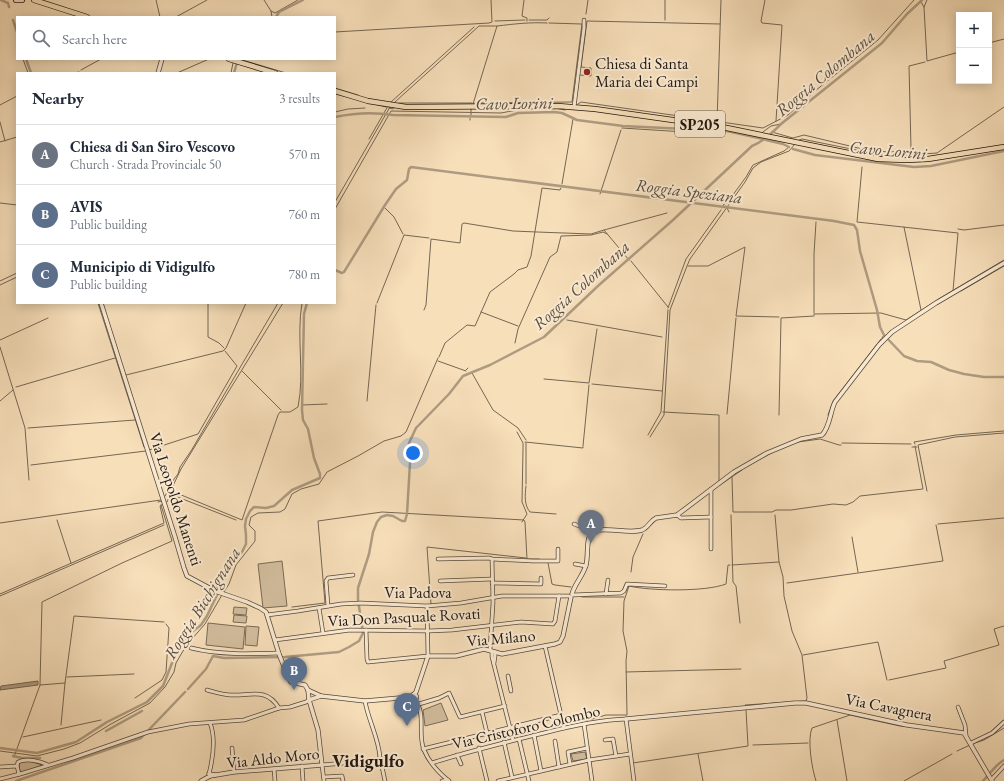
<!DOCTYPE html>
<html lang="en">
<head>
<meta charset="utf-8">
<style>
  :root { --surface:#fff; --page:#f6f6f7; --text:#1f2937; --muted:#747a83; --line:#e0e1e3; --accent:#8f2418 }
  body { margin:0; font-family:"EB Garamond",serif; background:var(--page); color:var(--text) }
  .controls { position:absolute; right:12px; top:12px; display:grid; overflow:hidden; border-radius:0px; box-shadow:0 2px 10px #0003 }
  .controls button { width:36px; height:36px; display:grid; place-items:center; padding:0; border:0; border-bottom:1px solid var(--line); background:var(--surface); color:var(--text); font:20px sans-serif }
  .you { position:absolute; left:413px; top:453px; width:14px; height:14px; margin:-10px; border:3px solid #fff; border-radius:50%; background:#1a73e8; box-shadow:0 0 0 6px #1a73e833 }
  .badge { display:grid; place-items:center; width:26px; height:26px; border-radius:50%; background:var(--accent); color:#fff; font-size:13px; font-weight:700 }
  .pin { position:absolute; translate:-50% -33px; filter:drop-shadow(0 1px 2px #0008) }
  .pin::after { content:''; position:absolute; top:21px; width:14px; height:12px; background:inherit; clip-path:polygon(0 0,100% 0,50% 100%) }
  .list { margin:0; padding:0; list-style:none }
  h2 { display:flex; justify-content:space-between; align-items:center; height:52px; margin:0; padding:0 16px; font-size:17px }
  h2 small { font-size:13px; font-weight:400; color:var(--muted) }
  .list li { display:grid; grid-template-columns:26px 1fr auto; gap:12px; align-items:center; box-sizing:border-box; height:60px; padding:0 16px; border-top:1px solid var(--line) }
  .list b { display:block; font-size:15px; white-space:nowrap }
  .list p { margin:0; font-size:13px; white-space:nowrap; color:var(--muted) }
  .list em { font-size:13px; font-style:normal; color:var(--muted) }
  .icon { flex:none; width:22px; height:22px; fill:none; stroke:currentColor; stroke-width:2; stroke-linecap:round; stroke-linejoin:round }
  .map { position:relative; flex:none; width:1004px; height:781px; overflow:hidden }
  .search { position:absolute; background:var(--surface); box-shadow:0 2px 10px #0003; left:16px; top:16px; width:320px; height:44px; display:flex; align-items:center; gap:10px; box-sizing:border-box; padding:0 14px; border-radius:0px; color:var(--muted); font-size:15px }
  .panel { position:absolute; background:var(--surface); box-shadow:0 2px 10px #0003; left:16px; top:72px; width:320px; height:232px; border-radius:0px }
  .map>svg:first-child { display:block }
</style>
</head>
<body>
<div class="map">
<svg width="1004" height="781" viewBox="0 0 1004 781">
  <rect width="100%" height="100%" fill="#f7dfba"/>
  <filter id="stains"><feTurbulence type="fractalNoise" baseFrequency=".005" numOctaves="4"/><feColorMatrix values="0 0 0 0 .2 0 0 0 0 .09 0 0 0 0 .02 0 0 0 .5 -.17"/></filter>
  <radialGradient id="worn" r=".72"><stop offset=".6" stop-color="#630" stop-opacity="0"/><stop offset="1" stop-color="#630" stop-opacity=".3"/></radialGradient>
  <g fill="#d2bd9d" stroke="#796a56">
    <polygon points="282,561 287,606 263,608 258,564"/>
    <polygon points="234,607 247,608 246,615 233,614"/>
    <polygon points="234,615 247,616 246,623 233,622"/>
    <polygon points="208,623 245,627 243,649 206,645"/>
    <polygon points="246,626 259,627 257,646 245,645"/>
    <polygon points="441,703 448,720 425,726 423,710"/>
    <polygon points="585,752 587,759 573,761 571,754"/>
    <polygon points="30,761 42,765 22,773 20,771 19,765 20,762"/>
  </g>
  <polygon fill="#ae9b80" stroke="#756653" points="38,681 38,685 0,690 1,686"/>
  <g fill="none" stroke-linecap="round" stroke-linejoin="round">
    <g stroke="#756653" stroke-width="1">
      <polyline points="156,0 160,17"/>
      <polyline points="264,0 271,11 272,17"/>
      <polyline points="524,0 522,16 527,18 527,21"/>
      <polyline points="765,0 761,21 762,23 782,25 776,121"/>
      <polyline points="927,0 924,7 927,61 959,52"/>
      <polyline points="921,2 924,7"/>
      <polyline points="271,11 275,13 298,0"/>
      <polyline points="586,14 588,0"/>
      <polyline points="176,17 207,0"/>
      <polyline points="529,20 547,20 549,18"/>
      <polyline points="665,20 665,0"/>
      <polyline points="495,21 525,20"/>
      <polyline points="335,32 489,23 492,22 491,0"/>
      <polyline points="989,43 1004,39"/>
      <polyline points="23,59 28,73"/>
      <polyline points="239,59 286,73"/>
      <polyline points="81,70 101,59"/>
      <polyline points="74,73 79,72"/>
      <polyline points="177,73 209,59"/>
      <polyline points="231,73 233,63"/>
      <polyline points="580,75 591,76 591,68 581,67 587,21 720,24"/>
      <polyline points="335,88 358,95"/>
      <polyline points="335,94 386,107"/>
      <polyline points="576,100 578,86"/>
      <polyline points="391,102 474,27"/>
      <polyline points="395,102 479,26 497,26"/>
      <polyline points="399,103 472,103"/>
      <polyline points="475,103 572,102 582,24 549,23"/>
      <path d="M473,104L497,26C514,24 530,22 547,23"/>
      <polyline points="578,104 581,102 763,128 788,115 815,91 878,40 914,0"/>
      <polyline points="0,105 17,96"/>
      <polyline points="389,108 393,109 395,107"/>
      <polyline points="335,112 348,109 365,108"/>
      <polyline points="471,115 471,108"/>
      <polyline points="470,120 470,118"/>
      <polyline points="0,122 5,141"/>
      <polyline points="717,122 721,0"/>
      <polyline points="622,128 716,134 717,129"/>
      <polyline points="763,132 771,126 781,124"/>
      <polyline points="772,132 793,138 804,135 858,148 887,152 910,151 911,149 909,66 925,62"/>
      <polyline points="369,139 388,106"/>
      <polyline points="799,140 802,139 881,155 893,156 937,153 1004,107"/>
      <polyline points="0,142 17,137"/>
      <polyline points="862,167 857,222 958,233 953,291"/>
      <polyline points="562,184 573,119"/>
      <polyline points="600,194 621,130"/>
      <polyline points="335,202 390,107"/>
      <polyline points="685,202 693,200"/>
      <polyline points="0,203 17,205"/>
      <polyline points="726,206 729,212"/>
      <polyline points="385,208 394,217 403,234"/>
      <polyline points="722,208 724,204 727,203 746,177 753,165 784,151 789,147"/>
      <path d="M335,209L391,111L501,113C521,109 545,105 565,110"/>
      <polyline points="904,227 921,310"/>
      <polyline points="958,229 964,230 1004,225"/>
      <polyline points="604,230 667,213"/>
      <polyline points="631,261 668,307"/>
      <polyline points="688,266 708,266 745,247 736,316 779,317"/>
      <polyline points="0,281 17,273"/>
      <polyline points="0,285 17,277"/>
      <polyline points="961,291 1004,266"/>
      <polyline points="937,300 1004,260"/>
      <polyline points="98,303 144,447"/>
      <polyline points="208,303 208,337 219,343 224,348"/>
      <polyline points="377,303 404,235 429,238"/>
      <polyline points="668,308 686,259 721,210"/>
      <polyline points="424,310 426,305 431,239 460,243 462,224 464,223 513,231 537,232 591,234 604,230 629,260"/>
      <polyline points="481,312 518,326"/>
      <polyline points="814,313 814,254 816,222"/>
      <polyline points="814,315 814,314 881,313 906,320 934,302"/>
      <polyline points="567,320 662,337"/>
      <polyline points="882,338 884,335"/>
      <polyline points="0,340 48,318"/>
      <polyline points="515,343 518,329 550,257 557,252 561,236 591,235 603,232 607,234"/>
      <polyline points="0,347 25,428 29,480"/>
      <polyline points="439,357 445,343 467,325 475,326 490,292 514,274 518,270 527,267 531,256 542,188 560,190 561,188"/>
      <polyline points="438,361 466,371"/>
      <polyline points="466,370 468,368"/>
      <polyline points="242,371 281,410"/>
      <polyline points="472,373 493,410 518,428 526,440"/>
      <polyline points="126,375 223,351 226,348 246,303"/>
      <polyline points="544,379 589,383 597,329"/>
      <polyline points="592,384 662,391"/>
      <polyline points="16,387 115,358"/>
      <polyline points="0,401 13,390"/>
      <polyline points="367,401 376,305"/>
      <polyline points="302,405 327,404"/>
      <polyline points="663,412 719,415 719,483"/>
      <polyline points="727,414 736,318"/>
      <polyline points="779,415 781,318 814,316"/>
      <polyline points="828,415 833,401 881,339"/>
      <polyline points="28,428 135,420"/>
      <polyline points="517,432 523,443 523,449 522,502 527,514 522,522"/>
      <polyline points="648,435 661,412 668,310"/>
      <polyline points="650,437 664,415 670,310 687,266 690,259 745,182 753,168 761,162 789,151 795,144"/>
      <polyline points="525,442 583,448 583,447"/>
      <polyline points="798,442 820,439 839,445 841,445"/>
      <polyline points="842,443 911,444"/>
      <polyline points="915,444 914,442 956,435 1004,431"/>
      <polyline points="583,446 589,385"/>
      <polyline points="912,447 917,447"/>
      <polyline points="149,450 198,434 237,366 225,351"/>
      <polyline points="31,465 146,451"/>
      <polyline points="748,466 775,451"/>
      <polyline points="732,477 733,512 772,512 776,510 791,510 833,504 846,505 853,502 860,496 923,489 915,446"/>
      <polyline points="526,484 526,443"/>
      <polyline points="720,485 742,470"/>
      <path d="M526,486C525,495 524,505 530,512L556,514"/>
      <polyline points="927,491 918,445 955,437 1004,433"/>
      <polyline points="169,494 181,469 283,303"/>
      <polyline points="170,494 236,520"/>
      <polyline points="165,496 174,479 178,474 180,467 191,451 278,303"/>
      <polyline points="158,502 162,501"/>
      <path d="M167,502L171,493L174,492L242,520L278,415L280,412H290L298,407C305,373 296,337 302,303"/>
      <polyline points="731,515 733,582 736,586 740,623"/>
      <polyline points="57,520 71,563"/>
      <polyline points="0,523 161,500"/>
      <polyline points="938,524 1004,518"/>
      <polyline points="852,537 858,572"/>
      <polyline points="548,563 552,584 555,585 571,587"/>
      <polyline points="732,565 779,562"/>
      <polyline points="631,572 633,557 643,534"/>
      <polyline points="787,583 943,561 936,525"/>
      <polyline points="224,592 229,584 236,565 255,541 255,531 249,525 251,517 258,513 280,512 285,509 292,494 301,489 319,484 327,472 358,456 384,441 401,436 406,432 438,358"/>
      <polyline points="0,594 164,523 160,506 163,504"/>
      <polyline points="0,596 164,525"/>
      <polyline points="582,597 624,597"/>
      <polyline points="431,604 427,547 526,558"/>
      <polyline points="292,607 325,603 318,521 382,512 524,520 525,522 527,559 539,559"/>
      <polyline points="803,655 878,642 887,680"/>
      <polyline points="626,672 741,669"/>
      <polyline points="67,677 134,674"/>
      <polyline points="889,680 946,668 944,661 999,645 994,629 1004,626"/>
      <polyline points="40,685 42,602 122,563 172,541 161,505"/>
      <polyline points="135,698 162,680 166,672 169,628 166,624"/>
      <polyline points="746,706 745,705 806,701 807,698 802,655 792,631 784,596 783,577 779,562 775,515"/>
      <polyline points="837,720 847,781"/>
      <path d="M582,721L589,720L606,715H627L626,661L627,651L623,631L624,601L629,586C651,591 705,592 726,584L728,565H730"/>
      <polyline points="61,725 65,683"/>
      <polyline points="23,737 101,720"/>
      <polyline points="975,743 984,740 1004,728"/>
      <polyline points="753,745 808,743"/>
      <polyline points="0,751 37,756 64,749 80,743 111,724 150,703 165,687 174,672 176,663 183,651 191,640 205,624 222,595"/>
      <polyline points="957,751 970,745"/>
      <polyline points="698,754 703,781"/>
      <polyline points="14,757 40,685 65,683 74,616 164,622"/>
      <polyline points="633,763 748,746 746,710"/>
      <path d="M816,781C812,769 807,740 812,728L850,715L900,726L912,727"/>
      <polyline points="904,781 952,754"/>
    </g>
    <g stroke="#ae9b80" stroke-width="2.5">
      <polyline points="1,0 8,3 9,7"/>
      <polyline points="276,17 279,12 303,0"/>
      <polyline points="13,20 17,32"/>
      <polyline points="26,59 31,73"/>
      <polyline points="234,73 238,59"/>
      <path d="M335,117C354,113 374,112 393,115L506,117L518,113L554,112L562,113L577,120L623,126L727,131L763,139"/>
      <polyline points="766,140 783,144 789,147"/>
      <polyline points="793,149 815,155 914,167 931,166 1004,151"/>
      <polyline points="335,270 342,273 344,272 385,205 396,189 407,180 409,169 411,167 834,221 854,225 857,230 860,251 877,310 880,327 884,335 904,356 917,361 931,362 949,370 964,374 984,377 1004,377"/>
      <path d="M188,689L206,669L213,656L224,658L285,657L339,652L349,647L359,641L363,633L358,600V588L369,554L373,532L377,522L381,517L387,515L393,516L402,521H405L407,514L410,463L409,443L416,428L449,394L463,376L490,365L544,337L599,285L673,220L752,146C764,141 772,133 781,124L882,43L907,14L922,0"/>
      <polyline points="106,731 142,711"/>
      <polyline points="0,748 37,753 76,742 107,722 147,702 163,686 172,663 182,643 189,634 201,625 207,616 232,563 242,552 246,544 246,535 245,526 246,519 250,511 254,507 266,508 274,506 292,490 320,478 320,474 314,458 308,429 303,420 302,410 304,314 307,303"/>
      <polyline points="13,756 22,758 40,758"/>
      <polyline points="16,781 141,738 185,692"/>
      <path d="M983,781C990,774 995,765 1004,760"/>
    </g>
    <defs>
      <g id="minor">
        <polyline points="574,107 584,28 584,20"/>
        <polyline points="677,515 681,518 711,517"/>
        <polyline points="574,524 592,531"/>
        <polyline points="711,549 711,489"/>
        <polyline points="438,559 489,558 492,559 533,561 558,561 558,549"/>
        <polyline points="575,564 586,566"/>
        <polyline points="440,581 492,579"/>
        <polyline points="492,583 541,584 541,578"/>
        <polyline points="606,594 608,580"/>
        <polyline points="573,595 621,593 624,591 627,584 665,586"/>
        <polyline points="328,606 326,581 328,578 353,575"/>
        <polyline points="319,608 323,633"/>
        <polyline points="267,615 298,611 341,604 361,603 427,606 461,603 502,596 569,596"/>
        <polyline points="366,630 367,659 368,662 428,656 427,606"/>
        <polyline points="275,640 350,630 428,631 452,630 521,622 553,624 555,621 559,596"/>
        <polyline points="545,646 564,728"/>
        <path d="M191,648C220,655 249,654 279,653"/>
        <polyline points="490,650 493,603 492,559"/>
        <polyline points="492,651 492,657 513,740"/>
        <polyline points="494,663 495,656 495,652"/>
        <polyline points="508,676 511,691"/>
        <path d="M207,690C215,692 223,695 231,695C251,696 266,687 279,708"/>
        <path d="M414,699C427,713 417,734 424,750C429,762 439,773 449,781"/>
        <path d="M365,701C368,720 379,738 380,758"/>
        <polyline points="419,704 439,698 449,693 460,717 505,706"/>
        <polyline points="958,707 965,725 966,735"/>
        <polyline points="482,712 487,733"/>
        <polyline points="584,724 592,781"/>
        <polyline points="534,735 541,771"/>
        <polyline points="519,739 529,781"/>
        <polyline points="605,740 613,739 616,756"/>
        <polyline points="555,741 559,767"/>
        <polyline points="504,742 512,777"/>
        <polyline points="971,743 992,733 1004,722"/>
        <polyline points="232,748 234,772"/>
        <polyline points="479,748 487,781"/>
        <polyline points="423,749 561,715"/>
        <polyline points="457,755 461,764"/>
        <circle cx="380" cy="760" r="2"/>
        <polyline points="381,762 385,781"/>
        <path d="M432,763C469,751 507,742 544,733C571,726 598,720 626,719L634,781"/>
        <polyline points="570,764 568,752 587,748"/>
        <path d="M17,766L18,762C27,758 40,761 48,765"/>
        <polyline points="302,766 303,781"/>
        <polyline points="0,767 17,766 19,774"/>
        <polyline points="274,769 275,781"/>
        <path d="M209,774C213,758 216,738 210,723"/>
        <polyline points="324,777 342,776 343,781"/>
        <polyline points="0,779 20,774 73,758 148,732 189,724 244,720 279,708 290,707 306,702 309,700"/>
        <polyline points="992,779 1004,766"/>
        <polyline points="324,781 322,765 378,760"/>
        <polyline points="442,781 448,780"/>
        <polyline points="498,781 589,760 630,754"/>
      </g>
      <g id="tertiary">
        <polyline points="158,73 162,59"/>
        <polyline points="101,303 175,537 184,568 187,576 215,591 247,602 260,608 266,612 279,654 289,679 291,682 305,685 308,690 309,700 318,730 322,765 234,772 210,776"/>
        <path d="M572,594C575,583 583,576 586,565C589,553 585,542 592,531C609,527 629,534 642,530C648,528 650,521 656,518L677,515L681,512L734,472L767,453L801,439L822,435C830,427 830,412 835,402L879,345L892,332L936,303L1004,263"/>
        <polyline points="308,690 321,696 365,701 411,697"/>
        <polyline points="414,694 416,692 428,656 456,656 484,649 502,654 555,644 560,642 563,636 571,597"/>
        <circle cx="414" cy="697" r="2.5"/>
        <polyline points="309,700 321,696"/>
        <polyline points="626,719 795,703 806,703 907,725 964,733 992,781"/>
        <polyline points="201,781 210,776 209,774 215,775"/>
      </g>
      <g id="primary">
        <polyline points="16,0 22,0"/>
        <polyline points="34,0 87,17"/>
        <polyline points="229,59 275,73"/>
        <polyline points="335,91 368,101 406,107 558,106 595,109 722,127 878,159 907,160 928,159 1004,147"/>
      </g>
    </defs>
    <use href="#minor" stroke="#56483a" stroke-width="4.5"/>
    <use href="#tertiary" stroke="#56483a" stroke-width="5"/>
    <use href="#primary" stroke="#20160f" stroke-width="6"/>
    <use href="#minor" stroke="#faead2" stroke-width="3"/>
    <use href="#tertiary" stroke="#faead2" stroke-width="3.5"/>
    <use href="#primary" stroke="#f7dfba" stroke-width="4.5"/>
  </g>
  <circle fill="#8f2418" stroke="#faead2" stroke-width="1.5" cx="587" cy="72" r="4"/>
  <g text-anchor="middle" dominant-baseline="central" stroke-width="4" stroke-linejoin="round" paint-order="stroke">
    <rect fill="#faead2" stroke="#61564a" stroke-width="1" x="675" y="111" width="50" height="26" rx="3"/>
    <g font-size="15" font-weight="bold" fill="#20160f">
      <text x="700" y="124">SP205</text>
    </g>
    <g font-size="16" fill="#20160f" stroke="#faead2" text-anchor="start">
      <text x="595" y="63">Chiesa di Santa<tspan x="595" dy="18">Maria dei Campi</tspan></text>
    </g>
    <g font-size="16" fill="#20160f" stroke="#faead2">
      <text transform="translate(176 499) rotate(72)">Via Leopoldo Manenti</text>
      <text x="418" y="592">Via Padova</text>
      <text transform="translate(404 617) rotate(-3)">Via Don Pasquale Rovati</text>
      <text transform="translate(501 638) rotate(-5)">Via Milano</text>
      <text transform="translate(889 707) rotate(11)">Via Cavagnera</text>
      <text transform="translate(526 727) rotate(-13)">Via Cristoforo Colombo</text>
      <text transform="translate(273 758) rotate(-6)">Via Aldo Moro</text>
    </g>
    <g font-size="17" font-style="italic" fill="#594b3c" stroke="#faead2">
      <text transform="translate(825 73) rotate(-40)">Roggia Colombana</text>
      <text transform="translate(514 103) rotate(-1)">Cavo Lorini</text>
      <text transform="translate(888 150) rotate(5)">Cavo Lorini</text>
      <text transform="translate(689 191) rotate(7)">Roggia Speziana</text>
      <text transform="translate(581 285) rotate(-42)">Roggia Colombana</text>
      <text transform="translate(202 603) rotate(-58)">Roggia Bicchignana</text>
    </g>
    <g font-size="18" font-weight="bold" fill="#20160f" stroke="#faead2">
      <text x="368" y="760">Vidigulfo</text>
    </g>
  </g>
  <rect width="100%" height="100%" filter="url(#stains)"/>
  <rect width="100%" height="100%" fill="url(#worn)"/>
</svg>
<div class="controls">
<button>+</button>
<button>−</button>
</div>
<div class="you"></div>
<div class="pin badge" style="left:591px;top:543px;background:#6b7280">A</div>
<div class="pin badge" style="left:294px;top:690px;background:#5c6f8a">B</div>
<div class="pin badge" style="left:407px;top:726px;background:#5c6f8a">C</div>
<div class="search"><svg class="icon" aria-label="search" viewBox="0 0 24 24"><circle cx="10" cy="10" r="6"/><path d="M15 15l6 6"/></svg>Search here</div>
<section class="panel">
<h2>Nearby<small>3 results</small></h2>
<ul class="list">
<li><span class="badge" style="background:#6b7280">A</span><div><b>Chiesa di San Siro Vescovo</b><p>Church · Strada Provinciale 50</p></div><em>570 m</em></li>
<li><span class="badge" style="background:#5c6f8a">B</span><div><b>AVIS</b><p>Public building</p></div><em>760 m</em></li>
<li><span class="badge" style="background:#5c6f8a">C</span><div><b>Municipio di Vidigulfo</b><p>Public building</p></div><em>780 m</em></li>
</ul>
</section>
</div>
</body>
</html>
